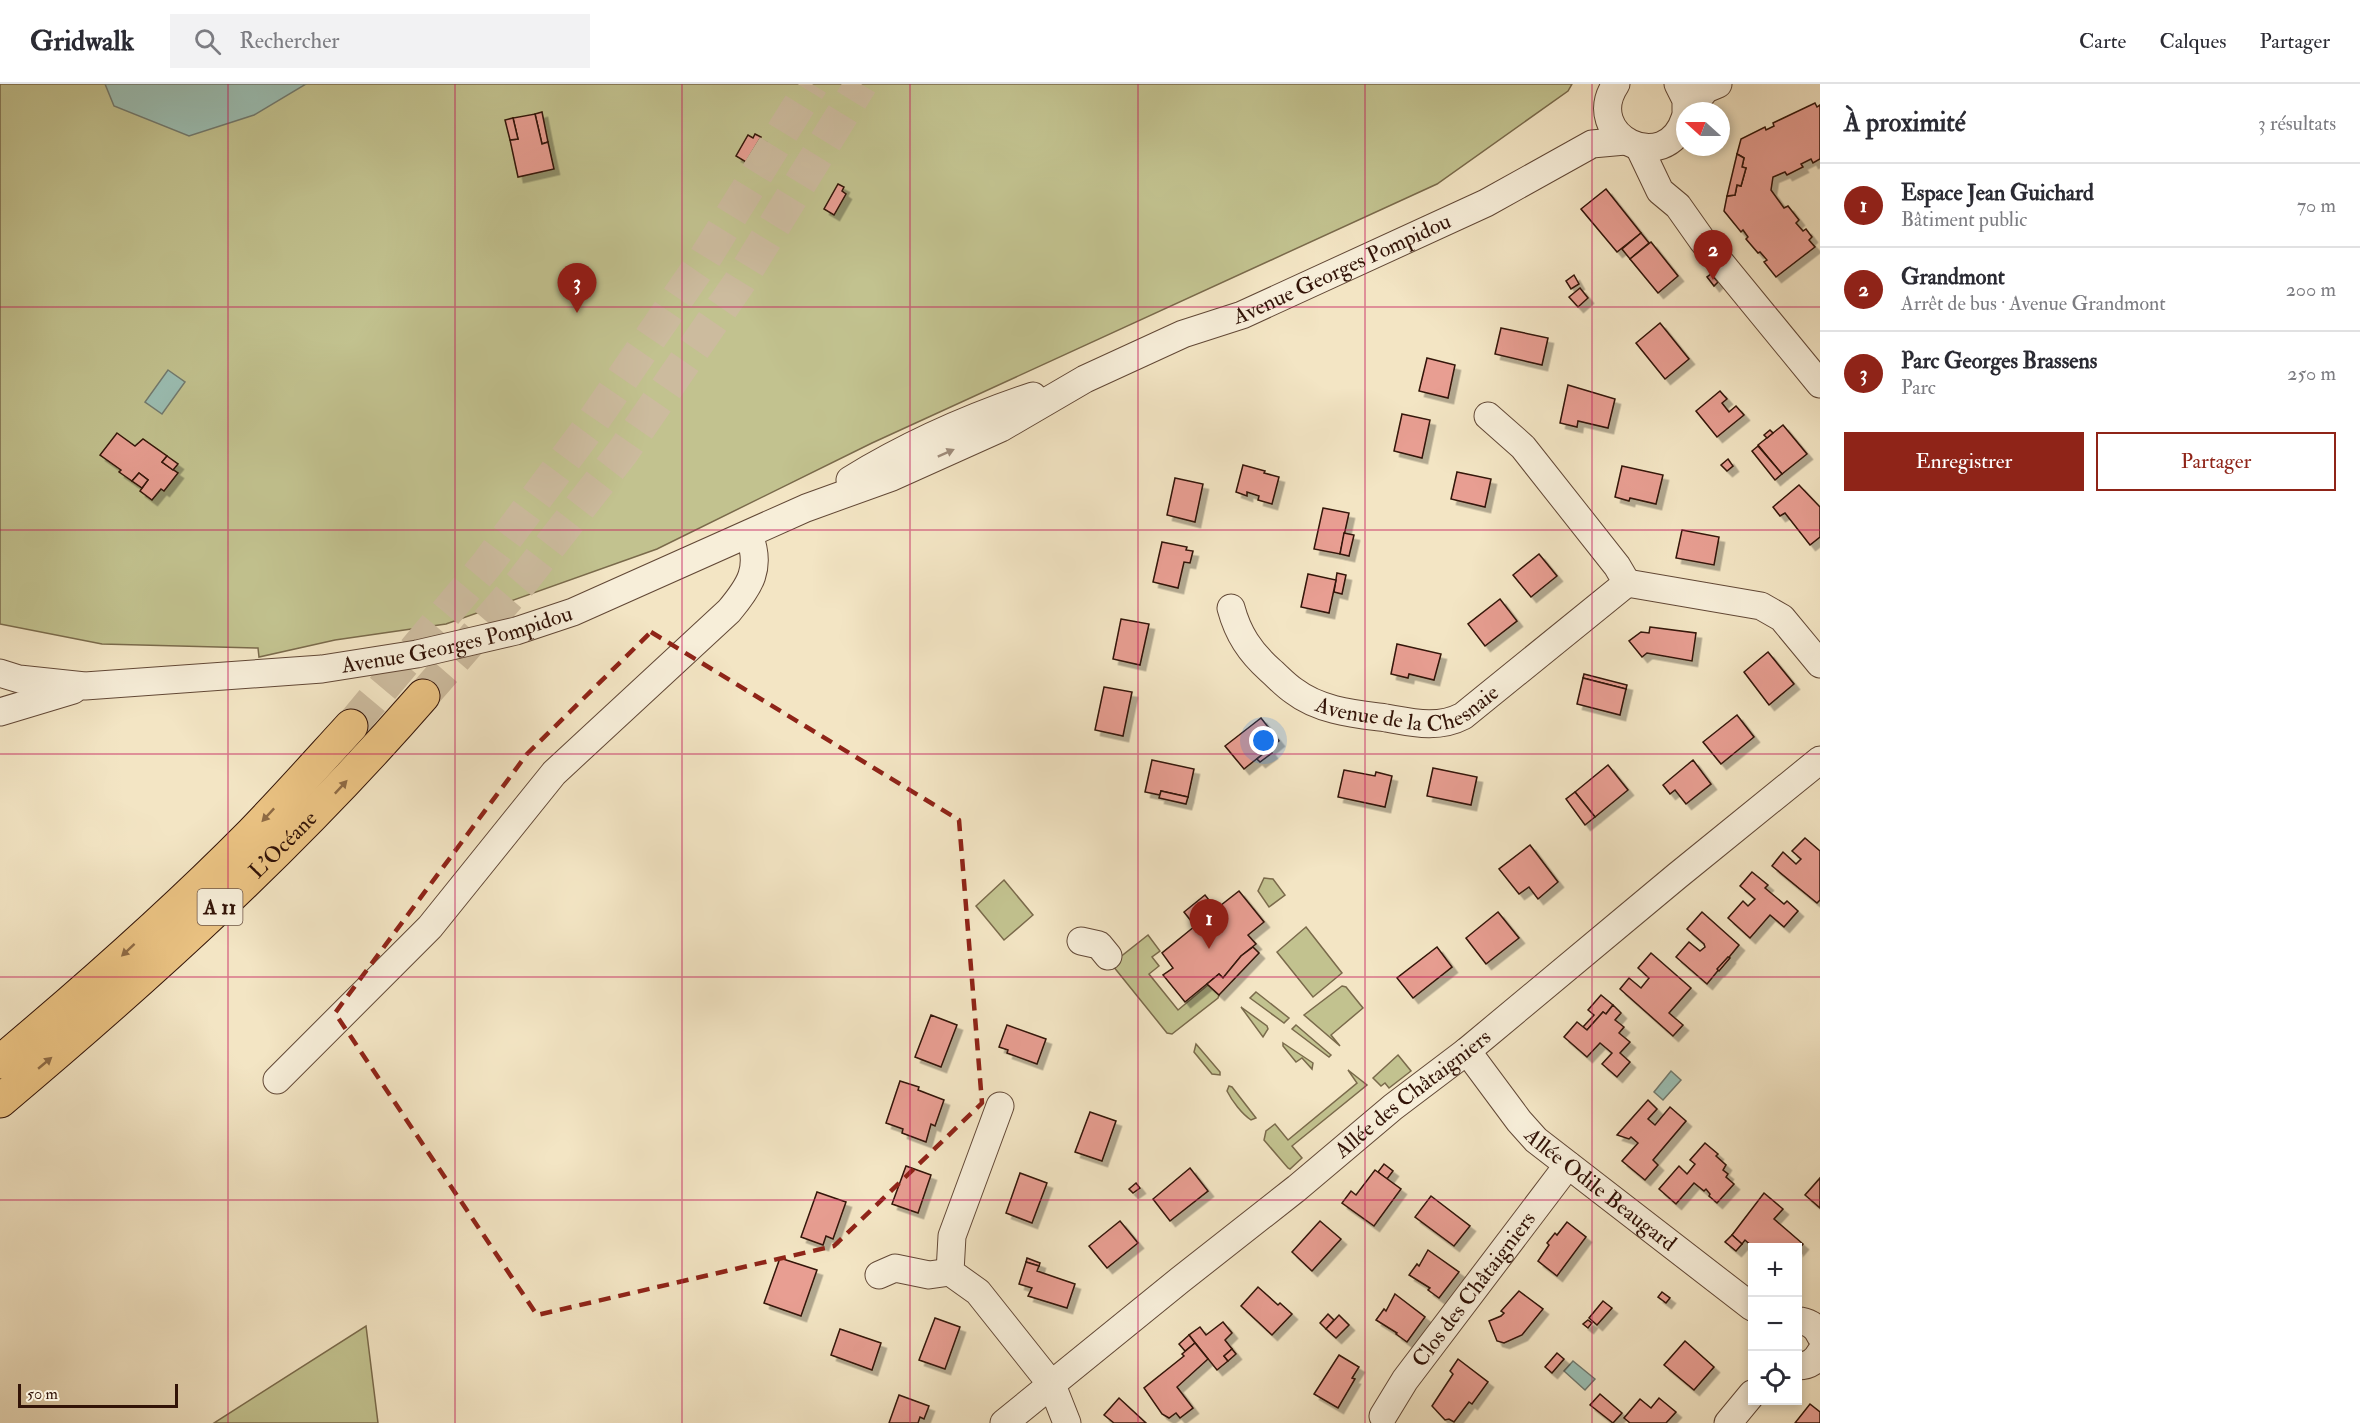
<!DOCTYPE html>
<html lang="fr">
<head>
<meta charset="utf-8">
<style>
  :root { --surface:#fff; --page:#f2f2f3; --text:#2b2b33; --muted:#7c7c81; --line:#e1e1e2; --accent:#8f2418 }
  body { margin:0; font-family:"IM FELL Double Pica",serif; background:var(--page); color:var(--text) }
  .controls { position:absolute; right:18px; bottom:18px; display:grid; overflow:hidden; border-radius:0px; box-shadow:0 3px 9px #0003 }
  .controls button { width:54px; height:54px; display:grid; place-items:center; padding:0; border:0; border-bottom:2px solid var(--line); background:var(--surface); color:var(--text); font:30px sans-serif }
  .compass { position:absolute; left:1676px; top:18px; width:54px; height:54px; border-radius:50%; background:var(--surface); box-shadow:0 3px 9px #0003; rotate:291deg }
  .scale { position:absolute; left:18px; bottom:15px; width:160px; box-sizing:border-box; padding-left:6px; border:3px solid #321307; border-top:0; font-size:16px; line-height:21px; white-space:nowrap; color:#321307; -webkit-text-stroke:4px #f7eed9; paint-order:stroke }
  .you { position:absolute; left:1264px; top:657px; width:21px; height:21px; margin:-15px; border:4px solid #fff; border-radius:50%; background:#1a73e8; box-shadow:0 0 0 9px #1a73e833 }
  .badge { display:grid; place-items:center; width:39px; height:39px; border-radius:50%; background:var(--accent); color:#fff; font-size:20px; font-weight:700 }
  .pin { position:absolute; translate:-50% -50px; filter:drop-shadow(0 2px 3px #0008) }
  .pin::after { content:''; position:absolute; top:32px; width:21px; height:18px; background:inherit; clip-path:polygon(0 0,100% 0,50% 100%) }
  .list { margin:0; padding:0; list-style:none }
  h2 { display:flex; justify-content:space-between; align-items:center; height:78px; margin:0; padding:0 24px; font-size:26px }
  h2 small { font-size:20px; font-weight:400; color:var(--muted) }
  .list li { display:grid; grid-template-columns:39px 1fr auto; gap:18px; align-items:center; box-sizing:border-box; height:84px; padding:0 24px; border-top:2px solid var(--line) }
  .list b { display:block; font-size:22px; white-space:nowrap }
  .list p { margin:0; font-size:20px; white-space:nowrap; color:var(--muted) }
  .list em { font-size:20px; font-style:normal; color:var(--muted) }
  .actions { display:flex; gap:12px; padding:18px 24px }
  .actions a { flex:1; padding:14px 0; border:2px solid var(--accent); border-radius:0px; text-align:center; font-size:21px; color:var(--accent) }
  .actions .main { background:var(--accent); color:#fff }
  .icon { flex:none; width:33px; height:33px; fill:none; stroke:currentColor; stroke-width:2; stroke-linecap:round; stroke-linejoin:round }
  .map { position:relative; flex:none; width:1820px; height:1339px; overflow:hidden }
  header { display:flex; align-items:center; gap:36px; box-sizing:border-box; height:84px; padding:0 30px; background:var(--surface); border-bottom:2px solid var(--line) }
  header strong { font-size:28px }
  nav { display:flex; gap:33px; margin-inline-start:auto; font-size:21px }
  .search { width:420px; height:54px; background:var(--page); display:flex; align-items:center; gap:15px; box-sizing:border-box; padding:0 21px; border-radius:0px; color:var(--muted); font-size:22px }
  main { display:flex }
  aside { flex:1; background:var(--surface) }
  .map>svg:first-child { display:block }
</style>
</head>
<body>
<header>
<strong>Gridwalk</strong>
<div class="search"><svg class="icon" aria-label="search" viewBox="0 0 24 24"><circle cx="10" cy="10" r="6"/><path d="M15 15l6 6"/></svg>Rechercher</div>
<nav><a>Carte</a><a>Calques</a><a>Partager</a></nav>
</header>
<main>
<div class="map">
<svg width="1820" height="1339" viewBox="0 0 1820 1339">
  <defs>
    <filter id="shadow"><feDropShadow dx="5.5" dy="5.5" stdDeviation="0" flood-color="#0004"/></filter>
  </defs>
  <rect width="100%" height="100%" fill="#f3e5c4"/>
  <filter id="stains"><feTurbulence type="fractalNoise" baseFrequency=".00333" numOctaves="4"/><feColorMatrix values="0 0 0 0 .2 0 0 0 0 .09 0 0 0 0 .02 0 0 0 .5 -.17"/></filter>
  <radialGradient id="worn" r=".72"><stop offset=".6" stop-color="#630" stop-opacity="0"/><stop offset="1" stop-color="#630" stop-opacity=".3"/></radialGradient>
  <g fill="#c2c28f" stroke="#7a6a4b" stroke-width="1.5">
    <polygon points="0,0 1572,0 1568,7 1437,100 872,359 657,465 446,540 335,556 259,573 258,564 102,560 0,540"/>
    <polygon points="1264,794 1273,795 1285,811 1269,823 1258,807"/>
    <polygon points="1004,796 1033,831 1004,856 976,822"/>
    <polygon points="1306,843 1342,889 1313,913 1277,868"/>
    <polygon points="1148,851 1160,867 1152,873 1159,882 1149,890 1178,926 1208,901 1219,911 1218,914 1172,950 1167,949 1113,882 1114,878"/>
    <polygon points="1342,902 1346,903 1363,924 1331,951 1340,962 1304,931"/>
    <polygon points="1256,908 1289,934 1284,939 1250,914"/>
    <polygon points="1241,923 1267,942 1268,945 1263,953"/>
    <polygon points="1296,941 1331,971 1329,973 1292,945"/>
    <polygon points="1283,959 1313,979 1312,985 1302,974 1296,978 1283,962"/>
    <polygon points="1196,960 1220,988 1220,991 1212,990 1194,968"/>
    <polygon points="1398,971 1411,987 1389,1004 1385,999 1381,1002 1373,994"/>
    <polygon points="1348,986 1367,1001 1292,1062 1302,1074 1290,1085 1288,1084 1264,1056 1266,1047 1275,1040 1288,1056 1357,999"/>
    <path d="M1229,1002L1232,1003L1256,1034L1251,1036C1242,1030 1232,1017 1227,1007Z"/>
    <polygon points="366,1242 378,1339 214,1339"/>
  </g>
  <g fill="#9bbfb4" stroke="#717a6f" stroke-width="1.5">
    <polygon points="105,0 306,0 254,31 189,52 114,22"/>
    <polygon points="168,286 185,298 162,330 145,318"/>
    <polygon points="1671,987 1681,996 1663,1016 1654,1008"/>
    <polygon points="1573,1277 1595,1295 1585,1306 1564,1287"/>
  </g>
  <g fill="#e89e92" stroke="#321307" stroke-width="1.5" filter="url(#shadow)">
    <polygon points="1815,19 1817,23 1820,21 1820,75 1813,79 1811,75 1801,80 1803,83 1787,91 1785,88 1773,93 1771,106 1784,124 1788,122 1799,136 1796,139 1803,147 1806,145 1812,153 1809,156 1815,163 1776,193 1764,178 1767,176 1760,168 1758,169 1746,155 1748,153 1743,146 1741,148 1724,127 1727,112 1735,111 1737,101 1741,102 1746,84 1742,83 1744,74 1737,70 1741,55 1765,43 1766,46 1774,42 1773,39"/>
    <polygon points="542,28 548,58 542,60 535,30"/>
    <polygon points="535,30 542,60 548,58 554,85 518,93 510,56 518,55 513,34"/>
    <polygon points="513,34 518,55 510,56 505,36"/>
    <polygon points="755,50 761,53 746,78 736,72 748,51 753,54"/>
    <polygon points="1737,70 1744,74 1742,83 1746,84 1741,102 1737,101 1735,111 1727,112"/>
    <polygon points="838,100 844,103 842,107 846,110 834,131 824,125"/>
    <polygon points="1606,105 1641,149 1617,168 1581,125"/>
    <polygon points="1641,149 1649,159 1630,175 1622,165"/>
    <polygon points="1651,158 1678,192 1658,209 1630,175"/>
    <polygon points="1711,190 1718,198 1714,202 1707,193"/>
    <polygon points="1574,191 1579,200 1571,205 1566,197"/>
    <polygon points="1580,204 1588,214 1578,223 1569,213"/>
    <polygon points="1660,239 1689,275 1665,295 1636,259"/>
    <polygon points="1501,244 1548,254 1542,281 1495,270"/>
    <polygon points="1427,274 1455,281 1448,314 1419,307"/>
    <polygon points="1568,301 1615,315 1608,344 1578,337 1577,343 1560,339"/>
    <polygon points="1720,307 1727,315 1722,319 1729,328 1736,322 1744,331 1717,353 1696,327"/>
    <polygon points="1402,330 1430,336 1422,374 1394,367"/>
    <polygon points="1783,341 1807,370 1782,390 1758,361"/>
    <polygon points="1770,346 1773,349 1767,354 1764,351"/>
    <polygon points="117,349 135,362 143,355 167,372 162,378 178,389 164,407 161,405 152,416 140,407 148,396 139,389 132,397 119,388 121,386 100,371"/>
    <polygon points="1758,362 1782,390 1775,396 1752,367"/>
    <polygon points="167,372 178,380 173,386 162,378"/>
    <polygon points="1728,375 1733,382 1727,387 1721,381"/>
    <polygon points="1243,381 1265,387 1264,389 1279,393 1272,420 1258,416 1259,412 1247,408 1247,412 1236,408"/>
    <polygon points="1622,382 1663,391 1656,420 1630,414 1629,417 1615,413"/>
    <polygon points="1457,388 1491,395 1485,423 1451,415"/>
    <polygon points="139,389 148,396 142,404 132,397"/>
    <polygon points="1175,394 1203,400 1195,438 1167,431"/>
    <polygon points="1799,401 1820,423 1820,453 1810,461 1785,429 1780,432 1773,423"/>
    <polygon points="1323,424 1349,429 1340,470 1314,465"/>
    <polygon points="1682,446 1719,453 1714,481 1676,474"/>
    <polygon points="1344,449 1354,451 1349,472 1340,470"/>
    <polygon points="1162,458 1187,463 1186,466 1193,467 1190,479 1184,478 1178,504 1153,498"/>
    <polygon points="1539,470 1557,492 1531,513 1513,491"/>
    <polygon points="1337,489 1346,491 1342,510 1334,508"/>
    <polygon points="1308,490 1336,496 1329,529 1301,523"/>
    <polygon points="1500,515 1517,537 1485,562 1468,540"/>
    <polygon points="1121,535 1149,540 1140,581 1113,575"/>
    <polygon points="1650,543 1696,549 1692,577 1647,569 1642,573 1629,557 1641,548 1649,549"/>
    <polygon points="1397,560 1441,570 1434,596 1409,590 1408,594 1391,590"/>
    <polygon points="1768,568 1794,600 1769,621 1744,588"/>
    <polygon points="1584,590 1627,601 1626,605 1583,594"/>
    <polygon points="1583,594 1626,605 1620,631 1577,620"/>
    <polygon points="1104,603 1132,608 1123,652 1095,646"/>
    <polygon points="1737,631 1754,653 1721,680 1703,658"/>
    <polygon points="1261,634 1279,657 1244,685 1225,662"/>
    <polygon points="1269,665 1272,669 1260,678 1257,675"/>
    <polygon points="1152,676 1194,685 1188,713 1161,707 1160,711 1145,708"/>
    <polygon points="1693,676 1711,700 1686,720 1675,706 1670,710 1663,701"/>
    <polygon points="1608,681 1628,706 1595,733 1575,708"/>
    <polygon points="1433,684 1477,693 1471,721 1427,712"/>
    <polygon points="1344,686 1375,692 1376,688 1392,692 1385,723 1338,713"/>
    <polygon points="1161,707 1188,713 1186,720 1159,714"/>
    <polygon points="1575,708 1595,733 1585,741 1566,715"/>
    <polygon points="1805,754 1820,767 1820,816 1817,819 1772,782 1783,768 1796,780 1801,775 1792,767"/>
    <polygon points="1530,761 1558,798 1538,815 1529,803 1519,810 1499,785"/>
    <polygon points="1752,788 1768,801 1765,804 1784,820 1787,817 1798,827 1784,843 1770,831 1750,854 1728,834 1743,817 1748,822 1755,815 1740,802"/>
    <polygon points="1239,807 1264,838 1248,851 1256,860 1241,872 1223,894 1219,890 1185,918 1163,891 1173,884 1162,869 1195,842 1184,828 1205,811 1216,825"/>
    <polygon points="1498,828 1519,854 1486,880 1466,854"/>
    <polygon points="1702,828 1739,861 1707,900 1676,873 1689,858 1700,867 1705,863 1704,860 1687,845"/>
    <polygon points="1253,863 1259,869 1219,911 1207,900 1219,890 1223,894 1241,872"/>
    <polygon points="1437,863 1452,883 1413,914 1397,894"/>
    <polygon points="1651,869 1691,904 1669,929 1683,941 1673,952 1620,905 1629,894 1641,904 1649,894 1638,884"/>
    <polygon points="1728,873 1730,874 1719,887 1717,885"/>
    <polygon points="1601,911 1613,921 1606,930 1603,928 1587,946 1583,943 1594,931 1588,926"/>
    <polygon points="1613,921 1621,929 1615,936 1624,943 1619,949 1630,958 1620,969 1630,978 1617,993 1602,980 1612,969 1600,959 1587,973 1564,953 1577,938 1587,946 1603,928 1606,930"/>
    <polygon points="931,931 957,941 941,983 915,973"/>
    <polygon points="1007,941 1046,955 1037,980 1007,969 1008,966 999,963"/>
    <polygon points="900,997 919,1003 918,1006 944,1016 935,1042 931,1040 926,1058 902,1049 903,1045 886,1039"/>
    <polygon points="1648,1016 1657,1025 1648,1035 1655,1041 1670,1023 1686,1037 1653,1076 1658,1081 1645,1096 1622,1077 1638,1059 1631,1053 1629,1055 1617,1051"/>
    <polygon points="1090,1028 1116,1037 1102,1077 1075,1068"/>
    <polygon points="1705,1059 1718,1070 1716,1072 1726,1081 1723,1086 1728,1090 1726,1093 1734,1100 1717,1119 1709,1112 1710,1110 1706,1105 1704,1107 1694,1099 1676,1120 1659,1105 1679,1082 1687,1090 1695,1080 1690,1076"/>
    <polygon points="1384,1080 1393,1087 1387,1095 1378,1088"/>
    <polygon points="906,1082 931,1091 918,1129 892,1120"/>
    <polygon points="1190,1084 1208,1107 1170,1137 1153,1115"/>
    <polygon points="1375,1086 1401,1105 1374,1142 1342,1119 1351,1107 1356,1111"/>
    <polygon points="1020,1089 1047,1099 1032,1139 1006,1129"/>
    <polygon points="1820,1094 1820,1124 1805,1111"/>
    <polygon points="1136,1099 1140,1104 1133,1109 1129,1105"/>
    <polygon points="817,1108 846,1118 833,1155 826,1152 823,1161 801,1153"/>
    <polygon points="1764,1109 1783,1125 1774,1135 1803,1160 1798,1166 1798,1164 1754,1164 1745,1156 1742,1160 1732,1151"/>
    <polygon points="1431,1112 1470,1142 1454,1162 1415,1133"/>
    <polygon points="1120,1137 1138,1159 1107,1184 1089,1162"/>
    <polygon points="1320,1137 1341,1155 1312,1187 1292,1168"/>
    <polygon points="1567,1138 1586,1153 1557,1192 1538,1177 1549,1161 1547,1159 1555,1149 1557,1151"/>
    <polygon points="1732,1151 1742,1160 1736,1167 1725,1158"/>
    <polygon points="1428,1166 1459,1188 1439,1214 1428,1206 1430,1204 1409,1191 1417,1180 1419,1182"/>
    <polygon points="780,1174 817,1186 801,1232 764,1219"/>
    <polygon points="1027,1174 1040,1179 1039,1182 1026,1178"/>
    <polygon points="1026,1178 1039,1182 1037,1187 1075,1200 1067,1224 1028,1212 1032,1204 1019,1200"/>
    <polygon points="1258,1203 1278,1221 1280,1219 1292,1230 1272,1251 1241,1222"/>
    <polygon points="1519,1207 1543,1225 1522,1251 1504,1259 1497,1257 1489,1237 1501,1232 1504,1229 1501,1227"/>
    <polygon points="1662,1208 1670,1214 1666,1219 1658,1213"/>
    <polygon points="1395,1210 1425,1233 1407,1258 1396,1250 1397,1249 1376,1236 1384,1225 1386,1227"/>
    <polygon points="1603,1217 1612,1224 1597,1241 1589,1234"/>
    <polygon points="1328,1230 1334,1236 1326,1245 1320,1239"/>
    <polygon points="1339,1231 1349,1241 1336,1254 1326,1245"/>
    <polygon points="935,1234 960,1243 945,1285 919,1276"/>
    <polygon points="1588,1236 1592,1239 1588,1244 1583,1240"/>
    <polygon points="1223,1238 1232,1249 1225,1256 1232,1265 1224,1272 1228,1277 1217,1286 1189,1251 1200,1243 1206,1251"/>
    <polygon points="840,1245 881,1259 872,1286 831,1271"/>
    <polygon points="1189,1251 1195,1259 1185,1267 1179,1260"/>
    <polygon points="1685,1257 1714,1283 1694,1306 1664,1281"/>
    <polygon points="1195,1259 1208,1275 1177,1303 1193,1324 1180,1334 1176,1329 1169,1334 1162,1330 1144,1304 1184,1272 1182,1270"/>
    <polygon points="1232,1265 1236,1270 1228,1277 1224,1272"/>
    <polygon points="1557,1269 1564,1275 1552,1289 1545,1283"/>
    <polygon points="1339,1271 1359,1283 1352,1294 1355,1295 1338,1324 1314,1310"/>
    <polygon points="1458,1275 1488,1298 1472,1320 1469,1318 1454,1338 1449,1335 1445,1336 1432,1322 1453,1290 1450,1287"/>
    <polygon points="1600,1310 1622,1329 1613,1339 1590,1321"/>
    <polygon points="899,1311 929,1322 924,1335 920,1333 918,1339 889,1339"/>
    <polygon points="1119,1314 1146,1339 1114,1339 1104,1331"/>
    <polygon points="1659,1314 1676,1328 1666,1339 1630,1339 1624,1334 1640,1315 1651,1324"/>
    <polygon points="1810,1320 1820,1328 1820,1339 1795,1339"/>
  </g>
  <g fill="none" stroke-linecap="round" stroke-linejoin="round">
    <g stroke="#ccbb9e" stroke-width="33" stroke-dasharray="33 16" stroke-linecap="butt">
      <polyline points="423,612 521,499 622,369 739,199 861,0"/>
      <polyline points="351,642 487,480 587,346 705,174 812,0"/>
    </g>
    <defs>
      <g id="minor">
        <path d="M1616,0C1581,52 1666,94 1685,34"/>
        <polyline points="1678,0 1686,16 1686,27"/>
        <polyline points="1688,27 1706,5 1718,0"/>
        <polyline points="1639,63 1660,107 1678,122 1702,156 1820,300"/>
        <path d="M850,396C907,361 970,333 1033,312"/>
        <polyline points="1627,499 1761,522 1782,534 1820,580"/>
        <path id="s1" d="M1231,524C1238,550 1250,568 1270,586C1278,593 1285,601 1294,607C1320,627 1356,630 1386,634C1414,639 1438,645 1463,632L1627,499L1617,482L1523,363L1488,332"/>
        <path id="s2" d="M0,589L19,595L85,602L322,585L417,570L516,547L573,528L806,424L892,393L1001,344L1085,295L1183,250L1242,231L1486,119L1592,60L1625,57"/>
        <polyline points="0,628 73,606"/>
        <polyline points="1081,857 1099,861 1108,872"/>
        <path id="s3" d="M1467,967L1519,1037L1536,1056L1752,1223"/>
        <path d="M277,996L430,843L554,689L729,527C750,502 762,484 749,451"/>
        <polyline points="1000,1022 952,1152 950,1188 978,1208 1052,1301 1067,1339"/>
        <polyline points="879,1191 895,1184 929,1191 950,1188"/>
        <path d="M1798,1237C1807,1237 1816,1242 1820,1251"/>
        <path d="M1798,1282C1808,1282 1815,1278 1820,1269"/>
        <path id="s4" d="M1383,1332L1405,1296L1568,1081"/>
        <path id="s5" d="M1004,1339L1180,1196L1297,1104L1393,1023L1467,967L1677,792L1820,676"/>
        <polyline points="1728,1339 1752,1310"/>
      </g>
      <g id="highway">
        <path d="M0,978C87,905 173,829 252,749C286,714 318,678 351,642"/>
        <path id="s6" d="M0,1017C150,891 294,760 423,612"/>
      </g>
    </defs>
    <use href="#minor" stroke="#624836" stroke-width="29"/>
    <use href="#highway" stroke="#321307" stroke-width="35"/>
    <use href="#minor" stroke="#f7eed9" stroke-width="27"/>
    <use href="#highway" stroke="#eac282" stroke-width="33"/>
  </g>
  <defs><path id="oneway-solid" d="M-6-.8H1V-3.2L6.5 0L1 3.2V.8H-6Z" transform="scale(1.5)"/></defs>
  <use fill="#9e8b7a" href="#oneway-solid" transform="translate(946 369) rotate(-24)"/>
  <g fill="#8e6a44">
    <use href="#oneway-solid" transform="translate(341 703) rotate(-47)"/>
    <use href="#oneway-solid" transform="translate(268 731) rotate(133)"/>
    <use href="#oneway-solid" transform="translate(128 866) rotate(137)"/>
    <use href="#oneway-solid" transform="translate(45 979) rotate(-40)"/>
  </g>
  <path fill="none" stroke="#8f2418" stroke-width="4.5" stroke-dasharray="12 8" stroke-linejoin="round" d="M651,548L959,736L982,1019L834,1162L537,1231L335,929L527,670Z"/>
  <path fill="none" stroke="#c2185b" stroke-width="1.5" stroke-opacity="0.55" d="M228,0V1339M455,0V1339M682,0V1339M910,0V1339M1138,0V1339M1365,0V1339M1592,0V1339M0,223H1820M0,446H1820M0,670H1820M0,893H1820M0,1116H1820"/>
  <g text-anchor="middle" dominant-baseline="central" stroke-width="5" stroke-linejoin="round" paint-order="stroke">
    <rect fill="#f7eed9" stroke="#6d5546" stroke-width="1.5" x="197.5" y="805" width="45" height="36" rx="4.5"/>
    <g font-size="21" font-weight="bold" fill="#321307">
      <text x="220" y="823">A 11</text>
    </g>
    <g font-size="22" fill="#321307" stroke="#f7eed9">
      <text stroke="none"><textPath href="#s2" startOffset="1425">Avenue Georges Pompidou</textPath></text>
      <text stroke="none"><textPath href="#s2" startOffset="462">Avenue Georges Pompidou</textPath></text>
      <text stroke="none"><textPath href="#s1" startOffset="228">Avenue de la Chesnaie</textPath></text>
      <text stroke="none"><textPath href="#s6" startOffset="382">L’Océane</textPath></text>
      <text stroke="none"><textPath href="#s5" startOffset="525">Allée des Châtaigniers</textPath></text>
      <text stroke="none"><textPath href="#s3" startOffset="194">Allée Odile Beaugard</textPath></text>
      <text stroke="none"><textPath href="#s4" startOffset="156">Clos des Châtaigniers</textPath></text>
    </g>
  </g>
  <rect width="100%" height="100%" filter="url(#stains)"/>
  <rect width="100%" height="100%" fill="url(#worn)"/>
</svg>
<div class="controls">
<button>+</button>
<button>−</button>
<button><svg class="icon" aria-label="locate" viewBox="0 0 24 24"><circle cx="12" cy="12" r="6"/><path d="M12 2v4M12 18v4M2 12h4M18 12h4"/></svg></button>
</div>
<svg class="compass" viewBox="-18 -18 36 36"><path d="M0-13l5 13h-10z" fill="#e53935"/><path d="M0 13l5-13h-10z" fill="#7c7c81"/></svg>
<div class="scale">50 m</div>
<div class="you"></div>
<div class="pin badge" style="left:1209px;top:865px">1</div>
<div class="pin badge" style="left:1713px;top:196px">2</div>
<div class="pin badge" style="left:577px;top:229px">3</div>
</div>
<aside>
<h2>À proximité<small>3 résultats</small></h2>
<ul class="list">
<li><span class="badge">1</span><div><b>Espace Jean Guichard</b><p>Bâtiment public</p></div><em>70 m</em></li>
<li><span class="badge">2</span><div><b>Grandmont</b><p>Arrêt de bus · Avenue Grandmont</p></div><em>200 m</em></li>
<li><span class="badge">3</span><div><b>Parc Georges Brassens</b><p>Parc</p></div><em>250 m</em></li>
</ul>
<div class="actions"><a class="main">Enregistrer</a><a>Partager</a></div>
</aside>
</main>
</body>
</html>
